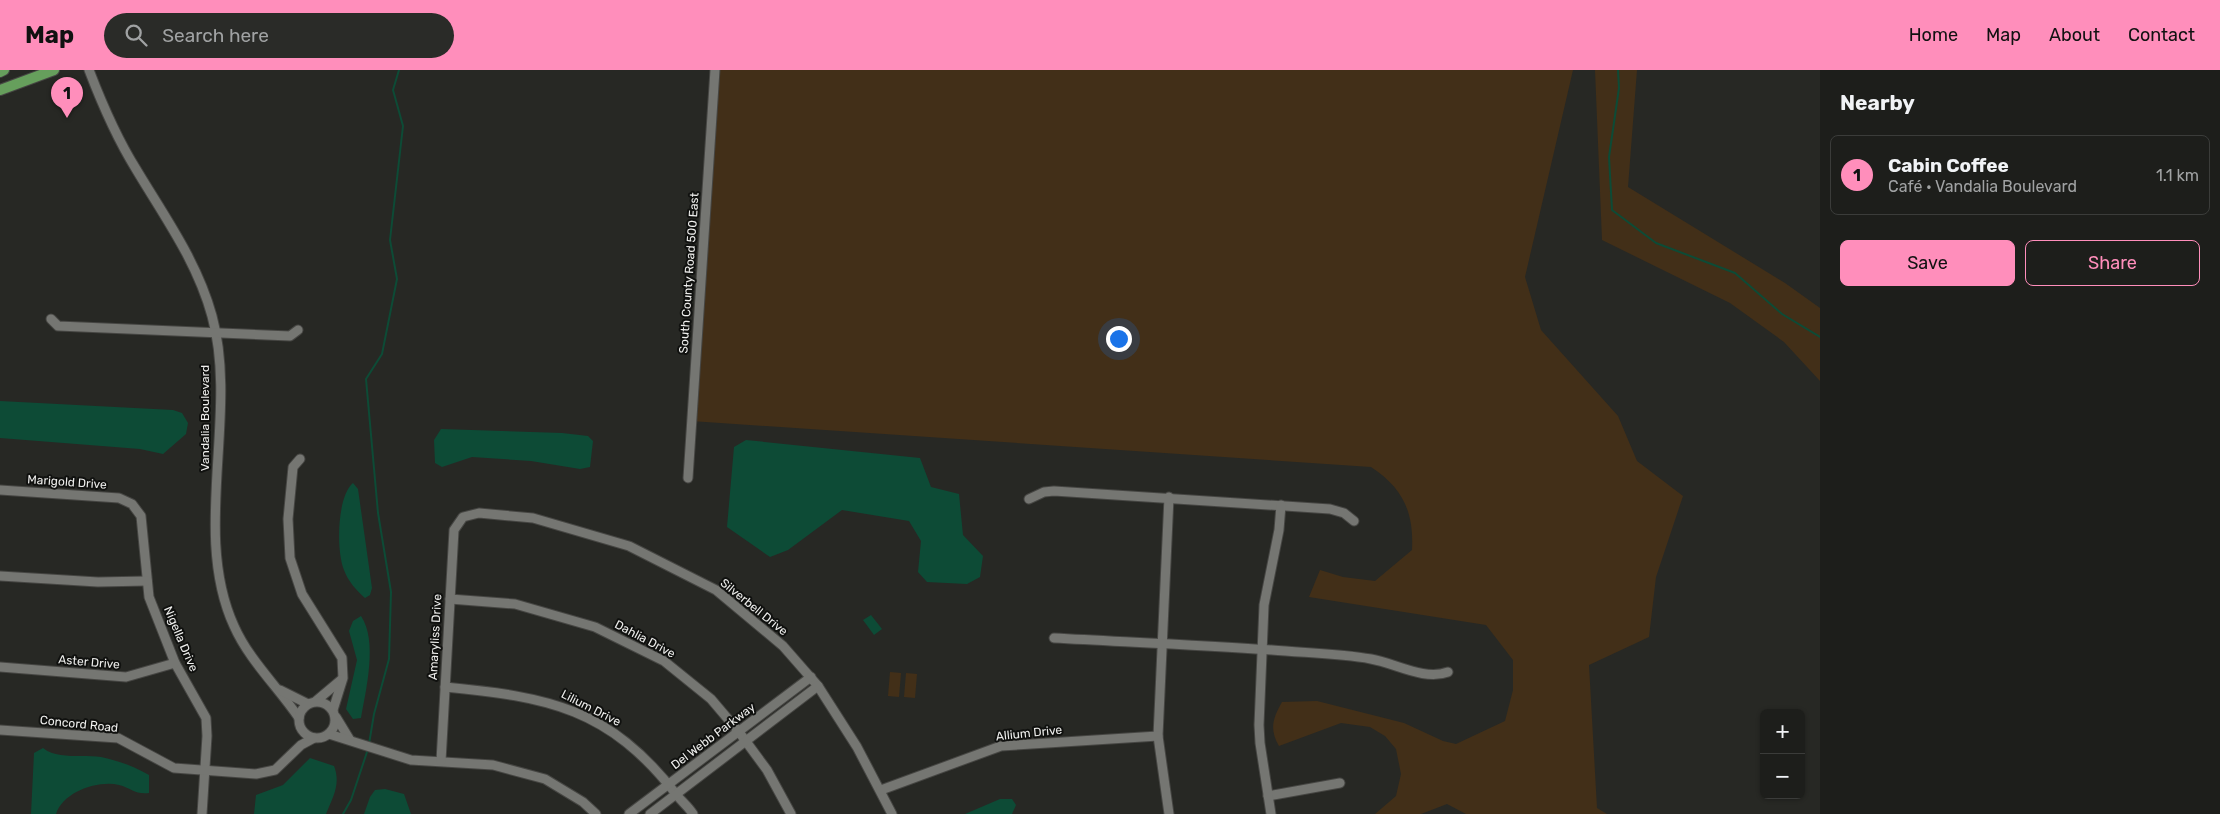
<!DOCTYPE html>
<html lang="en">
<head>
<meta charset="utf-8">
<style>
  :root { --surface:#1d1e1b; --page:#2a2b28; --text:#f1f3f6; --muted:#a0a2a3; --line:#3b3c3a; --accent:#ff8ebb }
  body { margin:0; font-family:Rubik,sans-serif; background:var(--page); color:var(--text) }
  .controls { position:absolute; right:15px; bottom:15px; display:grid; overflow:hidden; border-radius:8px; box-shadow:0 1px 4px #0004 }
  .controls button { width:45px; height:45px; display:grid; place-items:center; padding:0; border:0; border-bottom:1px solid var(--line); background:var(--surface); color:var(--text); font:25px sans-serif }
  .you { position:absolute; left:1118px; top:268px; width:18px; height:18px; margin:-12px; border:4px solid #fff; border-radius:50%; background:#1a73e8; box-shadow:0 0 0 8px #1a73e833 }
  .badge { display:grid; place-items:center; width:32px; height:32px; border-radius:50%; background:var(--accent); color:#111; font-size:16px; font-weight:700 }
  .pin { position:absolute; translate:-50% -41px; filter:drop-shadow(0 1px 2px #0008) }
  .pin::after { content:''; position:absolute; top:26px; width:18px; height:15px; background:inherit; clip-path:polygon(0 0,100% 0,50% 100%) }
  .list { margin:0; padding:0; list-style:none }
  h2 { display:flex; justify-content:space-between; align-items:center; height:65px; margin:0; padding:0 20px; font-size:21px }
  h2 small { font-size:16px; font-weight:400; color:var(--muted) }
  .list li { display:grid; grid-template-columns:32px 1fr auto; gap:15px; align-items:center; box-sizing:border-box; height:80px; margin:0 10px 10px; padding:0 10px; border:1px solid var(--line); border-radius:8px }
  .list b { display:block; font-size:19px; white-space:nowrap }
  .list p { margin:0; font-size:16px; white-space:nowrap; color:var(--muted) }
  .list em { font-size:16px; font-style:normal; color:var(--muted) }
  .actions { display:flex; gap:10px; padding:15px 20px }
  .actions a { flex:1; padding:11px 0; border:1px solid var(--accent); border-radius:8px; text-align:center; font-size:18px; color:var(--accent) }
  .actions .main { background:var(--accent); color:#111 }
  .icon { flex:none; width:28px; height:28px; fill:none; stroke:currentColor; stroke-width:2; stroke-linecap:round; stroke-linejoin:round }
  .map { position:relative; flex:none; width:1820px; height:744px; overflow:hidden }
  header { display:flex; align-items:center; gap:30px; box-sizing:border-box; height:70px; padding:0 25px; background:var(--accent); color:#111 }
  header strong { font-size:24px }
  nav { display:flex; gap:28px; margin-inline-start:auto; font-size:18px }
  .search { width:350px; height:45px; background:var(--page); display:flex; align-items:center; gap:12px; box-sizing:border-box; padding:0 18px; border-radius:28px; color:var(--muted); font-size:19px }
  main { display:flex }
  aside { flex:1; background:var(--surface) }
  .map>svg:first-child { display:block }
</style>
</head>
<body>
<header>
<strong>Map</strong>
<div class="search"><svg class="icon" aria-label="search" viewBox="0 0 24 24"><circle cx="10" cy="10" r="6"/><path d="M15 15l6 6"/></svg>Search here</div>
<nav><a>Home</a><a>Map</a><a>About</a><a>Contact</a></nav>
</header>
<main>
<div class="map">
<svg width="1820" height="744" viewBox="0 0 1820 744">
  <rect width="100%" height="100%" fill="#272824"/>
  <g fill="#422f18">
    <path d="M719,0H1573L1525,207L1541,260L1618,346L1637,391L1683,426L1656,507L1649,567L1589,595L1597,738L1607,744H1466L1447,734L1421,744H1375L1396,726L1401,704L1396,679L1385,666L1370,657L1341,653L1279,676C1269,659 1273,648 1282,632L1317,631L1404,653L1443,671L1456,674L1505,651L1513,620V590L1486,555L1309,527L1320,500L1343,507L1375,511L1412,480C1414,442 1403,418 1371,397L691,351Z"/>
    <polygon points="1595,0 1637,0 1628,117 1785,213 1820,238 1820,311 1784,272 1730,233 1602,170"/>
    <polygon points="890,602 901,603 899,627 888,626"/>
    <polygon points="906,603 917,604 915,628 904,627"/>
  </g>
  <g fill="#0d4b36">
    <polygon points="0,331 173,340 182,343 188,353 186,364 163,384 140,379 0,368"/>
    <polygon points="441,359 562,363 588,366 593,371 590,397 580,399 531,391 472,387 442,397 435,393 434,370"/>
    <polygon points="746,370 920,388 931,417 959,424 963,465 983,486 980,507 967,514 927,512 918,502 921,471 909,451 842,440 788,480 770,487 727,457 734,377"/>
    <path d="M353,413L358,419L372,518L370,525L365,528C356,520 348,511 344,500C336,481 337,426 353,413Z"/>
    <polygon points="871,545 882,559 874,565 863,550"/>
    <path d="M361,546C378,571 366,620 361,648L353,649L346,639L357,590L349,561L353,551Z"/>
    <path d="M43,678C58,690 83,684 101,687C119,691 133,696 149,705V723C136,725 131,718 119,715C98,710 63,722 56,744H31L34,683Z"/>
    <path d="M310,688L334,696C341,714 333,727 326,744H254L256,725L283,715Z"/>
    <polygon points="385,719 404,724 411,744 364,744 370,727 375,720"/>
    <polygon points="1000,729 1012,729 1016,735 1012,744 965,744"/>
  </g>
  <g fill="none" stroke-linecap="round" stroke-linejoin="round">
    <g stroke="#0d4b36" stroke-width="2">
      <polyline points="1618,0 1619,18 1609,87 1612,140 1656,173 1735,203 1782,244 1820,267"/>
      <polyline points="369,674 374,644 389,589 391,522 378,443 366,309 382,284 397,209 390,170 403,56 393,20 399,0"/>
      <polyline points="343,744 351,730 368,679"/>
    </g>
    <defs>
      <g id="minor">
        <path d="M89,0C102,34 116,67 136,99C164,146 197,191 212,246C239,344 191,462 234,556C249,590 278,617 299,648"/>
        <polyline points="51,249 58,256 290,266 298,260"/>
        <polyline points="300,389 293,397 288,449 290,488 302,524 342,588 343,608 333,640"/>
        <polyline points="688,408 715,0"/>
        <polyline points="0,420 119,428 132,434 141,446 149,527 175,593 206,648 207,666 202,744"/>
        <polyline points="1169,427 1158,666 1169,744"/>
        <polyline points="1029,429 1044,422 1054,421 1330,439 1344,443 1354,451"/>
        <polyline points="0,506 98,512 147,511"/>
        <polyline points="450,529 515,534 595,557 664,591 711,629 739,662 767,700 791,744"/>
        <path d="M1054,568C1127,572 1199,575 1272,580C1304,583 1338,583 1371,589C1395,593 1424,611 1448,602"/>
        <polyline points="0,597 126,607 175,593"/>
        <path d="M445,617C549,627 609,638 676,724C681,731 688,736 693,744"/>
        <polyline points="280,620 308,634"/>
        <polyline points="316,631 341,610"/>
        <circle cx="317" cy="650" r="18"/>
        <polyline points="336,647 350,670"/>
        <polyline points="0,660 118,668 174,698 256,704 275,700 301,675 314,668"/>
        <polyline points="329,664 411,690 493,695 545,709 583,732 596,744"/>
        <polyline points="441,691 454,460 463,447 479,443 533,448 629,476 716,520 783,576 818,616 857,677 892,744"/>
        <polyline points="881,720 1001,676 1158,666"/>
        <polyline points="1268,726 1340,713"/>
        <polyline points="629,744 811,607"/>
        <polyline points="650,744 818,616"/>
        <polyline points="1271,744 1260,673 1259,655 1264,535 1279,460 1281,435"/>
      </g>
      <g id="major">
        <polyline points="0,2 4,0"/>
        <polyline points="0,20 54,0"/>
      </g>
    </defs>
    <use href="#minor" stroke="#464643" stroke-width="11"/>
    <use href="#major" stroke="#464643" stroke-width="12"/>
    <use href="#minor" stroke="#757672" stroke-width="9"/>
    <use href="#major" stroke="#669f5c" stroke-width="10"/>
  </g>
  <g text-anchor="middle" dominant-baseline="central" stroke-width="4" stroke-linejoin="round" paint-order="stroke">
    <g font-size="12" fill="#efefed" stroke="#10110f">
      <text transform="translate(689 203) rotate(-86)">South County Road 500 East</text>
      <text transform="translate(205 348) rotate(-90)">Vandalia Boulevard</text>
      <text transform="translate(67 412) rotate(4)">Marigold Drive</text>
      <text transform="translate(754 537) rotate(39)">Silverbell Drive</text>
      <text transform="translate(435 567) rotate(-87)">Amaryliss Drive</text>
      <text transform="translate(181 569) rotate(67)">Nigella Drive</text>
      <text transform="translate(645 569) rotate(28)">Dahlia Drive</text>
      <text transform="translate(89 592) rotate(5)">Aster Drive</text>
      <text transform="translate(591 638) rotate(27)">Lilium Drive</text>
      <text transform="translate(79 654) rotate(6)">Concord Road</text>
      <text transform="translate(1029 663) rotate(-6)">Allium Drive</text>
      <text transform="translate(713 666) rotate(-37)">Del Webb Parkway</text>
    </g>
  </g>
</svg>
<div class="controls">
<button>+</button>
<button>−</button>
</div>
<div class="you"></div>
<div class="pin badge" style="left:67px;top:48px">1</div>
</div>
<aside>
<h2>Nearby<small></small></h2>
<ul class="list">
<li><span class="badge">1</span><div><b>Cabin Coffee</b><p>Café · Vandalia Boulevard</p></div><em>1.1 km</em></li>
</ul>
<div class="actions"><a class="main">Save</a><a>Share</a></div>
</aside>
</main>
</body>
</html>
